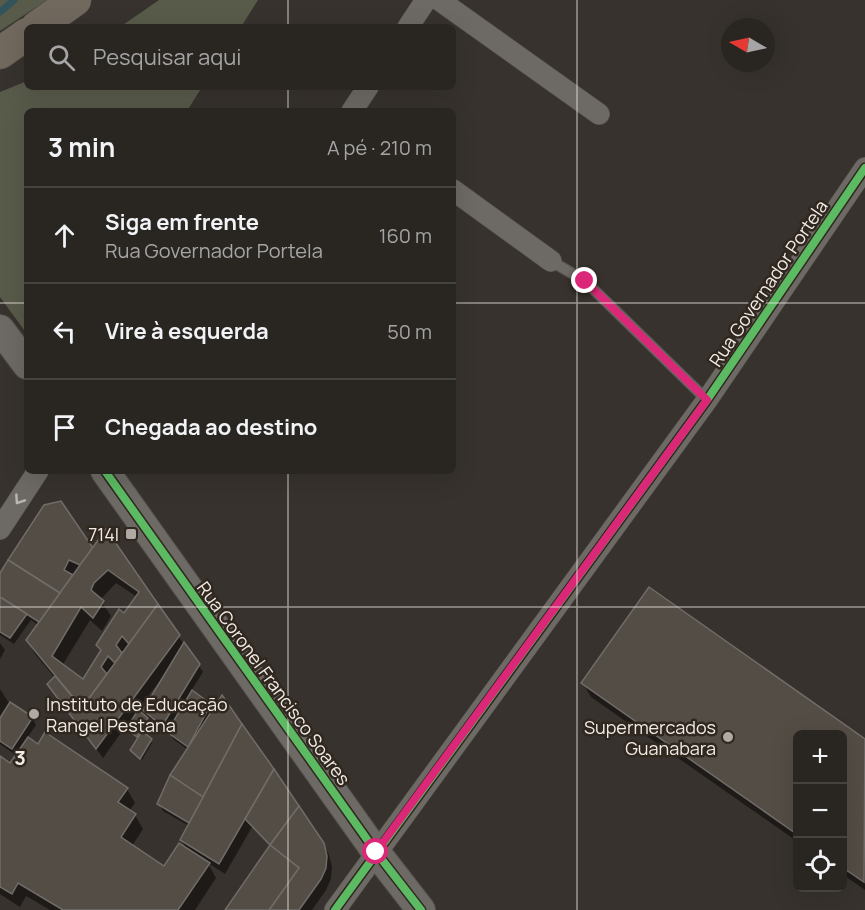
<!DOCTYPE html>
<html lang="pt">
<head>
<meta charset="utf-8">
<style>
  :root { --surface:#292622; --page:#35322f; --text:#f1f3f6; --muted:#a5a5a5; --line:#454340 }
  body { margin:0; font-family:Manrope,sans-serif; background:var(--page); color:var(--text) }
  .controls { position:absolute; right:18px; bottom:18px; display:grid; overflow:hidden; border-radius:9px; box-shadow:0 6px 24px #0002 }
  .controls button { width:54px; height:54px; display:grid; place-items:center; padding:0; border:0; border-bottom:2px solid var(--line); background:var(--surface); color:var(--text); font:30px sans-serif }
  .compass { position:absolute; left:721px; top:18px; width:54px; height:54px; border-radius:50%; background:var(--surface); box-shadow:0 6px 24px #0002; rotate:279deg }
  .stop { position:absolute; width:18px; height:18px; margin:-14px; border:4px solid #db2777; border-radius:50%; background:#fff }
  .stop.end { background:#db2777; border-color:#fff; box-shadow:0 2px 6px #0008 }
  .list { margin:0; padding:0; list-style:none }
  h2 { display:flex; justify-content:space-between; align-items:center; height:78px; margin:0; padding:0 24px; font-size:26px }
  h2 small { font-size:20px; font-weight:400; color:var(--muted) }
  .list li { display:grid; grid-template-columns:39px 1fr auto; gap:18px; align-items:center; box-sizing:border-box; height:96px; padding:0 24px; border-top:2px solid var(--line) }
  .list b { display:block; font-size:22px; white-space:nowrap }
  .list p { margin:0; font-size:20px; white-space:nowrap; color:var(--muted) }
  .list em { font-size:20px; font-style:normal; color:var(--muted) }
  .icon { flex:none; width:33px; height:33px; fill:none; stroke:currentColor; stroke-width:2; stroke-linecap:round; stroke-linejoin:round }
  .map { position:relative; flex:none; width:865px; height:910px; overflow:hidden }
  .search { position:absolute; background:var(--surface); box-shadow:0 6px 24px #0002; left:24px; top:24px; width:432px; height:66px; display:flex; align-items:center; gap:15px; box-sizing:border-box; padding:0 21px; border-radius:9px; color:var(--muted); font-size:22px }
  .panel { position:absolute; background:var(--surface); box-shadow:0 6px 24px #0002; left:24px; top:108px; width:432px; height:366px; border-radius:9px }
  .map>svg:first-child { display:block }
</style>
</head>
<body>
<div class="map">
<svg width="865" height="910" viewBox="0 0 865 910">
  <rect width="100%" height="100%" fill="#37322d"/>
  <g fill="#585a4a">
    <polygon points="0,0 47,0 0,31"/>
    <polygon points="159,0 258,0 241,27 120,27"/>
    <polygon points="27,81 27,87 202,87 187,111 27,111 27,334 0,297 0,92"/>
  </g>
  <g fill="#0007" fill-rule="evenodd">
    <path d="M106,532L203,672L191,691L210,705L323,843L329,855L332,867L331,879L326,890L312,910H227L271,847L252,827L225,874L208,863L216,878L195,910H50L26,896L20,907L0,894V758L11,765L17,756L0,744V689L9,703L32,718L36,725L27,738L39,746L127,789L135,803L129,811L135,815L143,829L132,846L164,868L188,851L181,840L189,826L163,811L159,804L188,750L173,739L168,730L167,732L148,717L144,710L163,680L161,679L137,711L149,722L142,733L152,743L142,760L131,750L138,739L128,729L132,722L130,720L103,758L49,684L55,678L35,654L27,640L38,625L31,620L14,644L0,635V576L92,551ZM116,583L137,597L124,615L97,645L101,652L83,681L62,666L90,620L102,631L111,616L100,600ZM92,692L79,715L76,713Z"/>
    <polygon points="649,589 865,741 865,890 842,874 842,734 798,734 798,842 591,697 583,683"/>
    <polygon points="0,643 5,650 0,659"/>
  </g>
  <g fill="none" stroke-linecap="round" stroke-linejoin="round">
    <polyline stroke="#305459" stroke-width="7" points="0,12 14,0"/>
  </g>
  <g fill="#534d46" stroke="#706c68" stroke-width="1.5" fill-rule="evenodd">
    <polygon points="61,501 93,548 80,565 69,560 64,570 73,575 60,593 8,560 44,505"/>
    <path d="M106,529L158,604L129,644L122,636L116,645L122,653L115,663L108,656L101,667L107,674L82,708L26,640ZM108,570L139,592L124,613L119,609L96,645L101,650L83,679L52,656L81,607L93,618L104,601L91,590L94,583Z"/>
    <polygon points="8,560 60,593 39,622 0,597 0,573"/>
    <polygon points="649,587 865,739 864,882 842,867 842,734 798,734 798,835 581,683"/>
    <polygon points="0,597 27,614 10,638 0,632"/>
    <polygon points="158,604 180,635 96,749 47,684 55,676 82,708"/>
    <polygon points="184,642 200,664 162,726 143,710"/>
    <polygon points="192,690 211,704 188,747 167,732"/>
    <polygon points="222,695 242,724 203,797 170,775"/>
    <polygon points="10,702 33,717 12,749 0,741 0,718"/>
    <polygon points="138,710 148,718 137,737 126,729"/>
    <polygon points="242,724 274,769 219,864 180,840"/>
    <polygon points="142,731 152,739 140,759 130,750"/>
    <polygon points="45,732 128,788 118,802 136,814 121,837 164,866 179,843 210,863 178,910 63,910 18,883 12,894 0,887 0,756 10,763 28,737 38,744"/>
    <polygon points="274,769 299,806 270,845 245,819"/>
    <polygon points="170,775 203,797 189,823 157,804"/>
    <polygon points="299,806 324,843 327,856 326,868 321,879 299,910 269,910 299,868 270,845"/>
    <polygon points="270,845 299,868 269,910 225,910"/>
  </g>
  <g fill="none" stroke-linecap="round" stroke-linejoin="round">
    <defs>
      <polyline id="lane" points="551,261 585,281 707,400"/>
      <g id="street">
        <polyline points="439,0 599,114"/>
        <polyline points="408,27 426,0"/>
        <polyline points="352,111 368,87"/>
        <polyline points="453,190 551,261"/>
        <polyline points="0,529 38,471"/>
        <polyline points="335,910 707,400 865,168"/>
      </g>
      <g id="secondary">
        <polyline points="0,329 27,365"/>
        <polyline points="105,471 376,852 421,910"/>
      </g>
      <g id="primary">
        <polyline points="37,27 75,0"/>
        <polyline points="0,53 27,34"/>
      </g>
    </defs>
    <use href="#lane" stroke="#54504c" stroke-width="12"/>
    <use href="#street" stroke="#54504c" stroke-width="22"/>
    <use href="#secondary" stroke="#54504c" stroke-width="30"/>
    <use href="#primary" stroke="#54504c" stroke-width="33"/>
    <use href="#lane" stroke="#6d6965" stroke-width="10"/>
    <use href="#street" stroke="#6d6965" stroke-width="21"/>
    <use href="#secondary" stroke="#6d6965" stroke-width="28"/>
    <use href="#primary" stroke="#71685e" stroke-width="32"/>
    <defs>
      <g id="cycleway">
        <polyline points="105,471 376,852 421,910"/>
        <polyline points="335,910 707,400 865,168"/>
      </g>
    </defs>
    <use href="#cycleway" stroke="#30271f" stroke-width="11"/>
    <use href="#cycleway" stroke="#5cba63" stroke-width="8"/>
  </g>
  <defs><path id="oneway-chevron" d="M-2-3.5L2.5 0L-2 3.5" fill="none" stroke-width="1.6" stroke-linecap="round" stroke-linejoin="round" transform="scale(1.5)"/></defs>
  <use stroke="#bcb7b2" href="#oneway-chevron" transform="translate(19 500) rotate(124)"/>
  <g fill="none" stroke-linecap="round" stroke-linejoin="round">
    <polyline stroke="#db2777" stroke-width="8" points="376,852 707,400 585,281"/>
  </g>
  <path fill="none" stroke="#f1ebe6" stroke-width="1.5" stroke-opacity="0.55" d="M288,0V27M577,0V910M288,87V111M0,303H27M453,303H865M288,471V910M0,607H865"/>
  <g fill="#b0aaa5" stroke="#30271f" stroke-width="2">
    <rect x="125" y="528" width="12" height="12" rx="3"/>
    <circle cx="34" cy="714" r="6"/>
    <circle cx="728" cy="737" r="6"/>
  </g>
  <g text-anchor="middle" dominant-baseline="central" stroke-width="5" stroke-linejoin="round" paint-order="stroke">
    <g font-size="18" fill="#f1ebe6" stroke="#30271f">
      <text transform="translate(768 283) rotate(-56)">Rua Governador Portela</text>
      <text transform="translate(274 683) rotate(54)">Rua Coronel Francisco Soares</text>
    </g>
    <g font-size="18" fill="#f1ebe6" stroke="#30271f" text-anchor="end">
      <text x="119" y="534">714I</text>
      <text x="46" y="704" text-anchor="start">Instituto de Educação<tspan x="46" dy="21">Rangel Pestana</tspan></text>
      <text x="716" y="727">Supermercados<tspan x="716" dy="21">Guanabara</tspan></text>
    </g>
  </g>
  <g font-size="20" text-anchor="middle" font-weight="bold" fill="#f1ebe6" stroke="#30271f" stroke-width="5" stroke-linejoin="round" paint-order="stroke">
    <text x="20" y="765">3</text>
  </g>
</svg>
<div class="controls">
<button>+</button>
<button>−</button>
<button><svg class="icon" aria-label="locate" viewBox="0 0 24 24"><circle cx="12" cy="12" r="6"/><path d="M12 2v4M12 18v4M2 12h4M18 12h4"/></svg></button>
</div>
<svg class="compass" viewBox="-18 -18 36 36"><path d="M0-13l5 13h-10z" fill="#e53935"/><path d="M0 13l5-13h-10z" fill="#a5a5a5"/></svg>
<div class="stop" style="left:376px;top:852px"></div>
<div class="stop end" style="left:585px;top:281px"></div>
<div class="search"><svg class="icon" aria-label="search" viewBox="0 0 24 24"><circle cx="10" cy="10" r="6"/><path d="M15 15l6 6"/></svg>Pesquisar aqui</div>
<section class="panel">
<h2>3 min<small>A pé · 210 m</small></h2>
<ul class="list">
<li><svg class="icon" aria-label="ahead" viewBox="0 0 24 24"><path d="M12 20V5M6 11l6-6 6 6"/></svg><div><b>Siga em frente</b><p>Rua Governador Portela</p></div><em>160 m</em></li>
<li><svg class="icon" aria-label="left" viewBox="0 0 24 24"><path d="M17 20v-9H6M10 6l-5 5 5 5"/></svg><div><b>Vire à esquerda</b></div><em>50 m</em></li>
<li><svg class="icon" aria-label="arrive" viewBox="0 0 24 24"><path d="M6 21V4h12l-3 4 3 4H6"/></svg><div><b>Chegada ao destino</b></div></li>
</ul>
</section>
</div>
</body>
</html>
